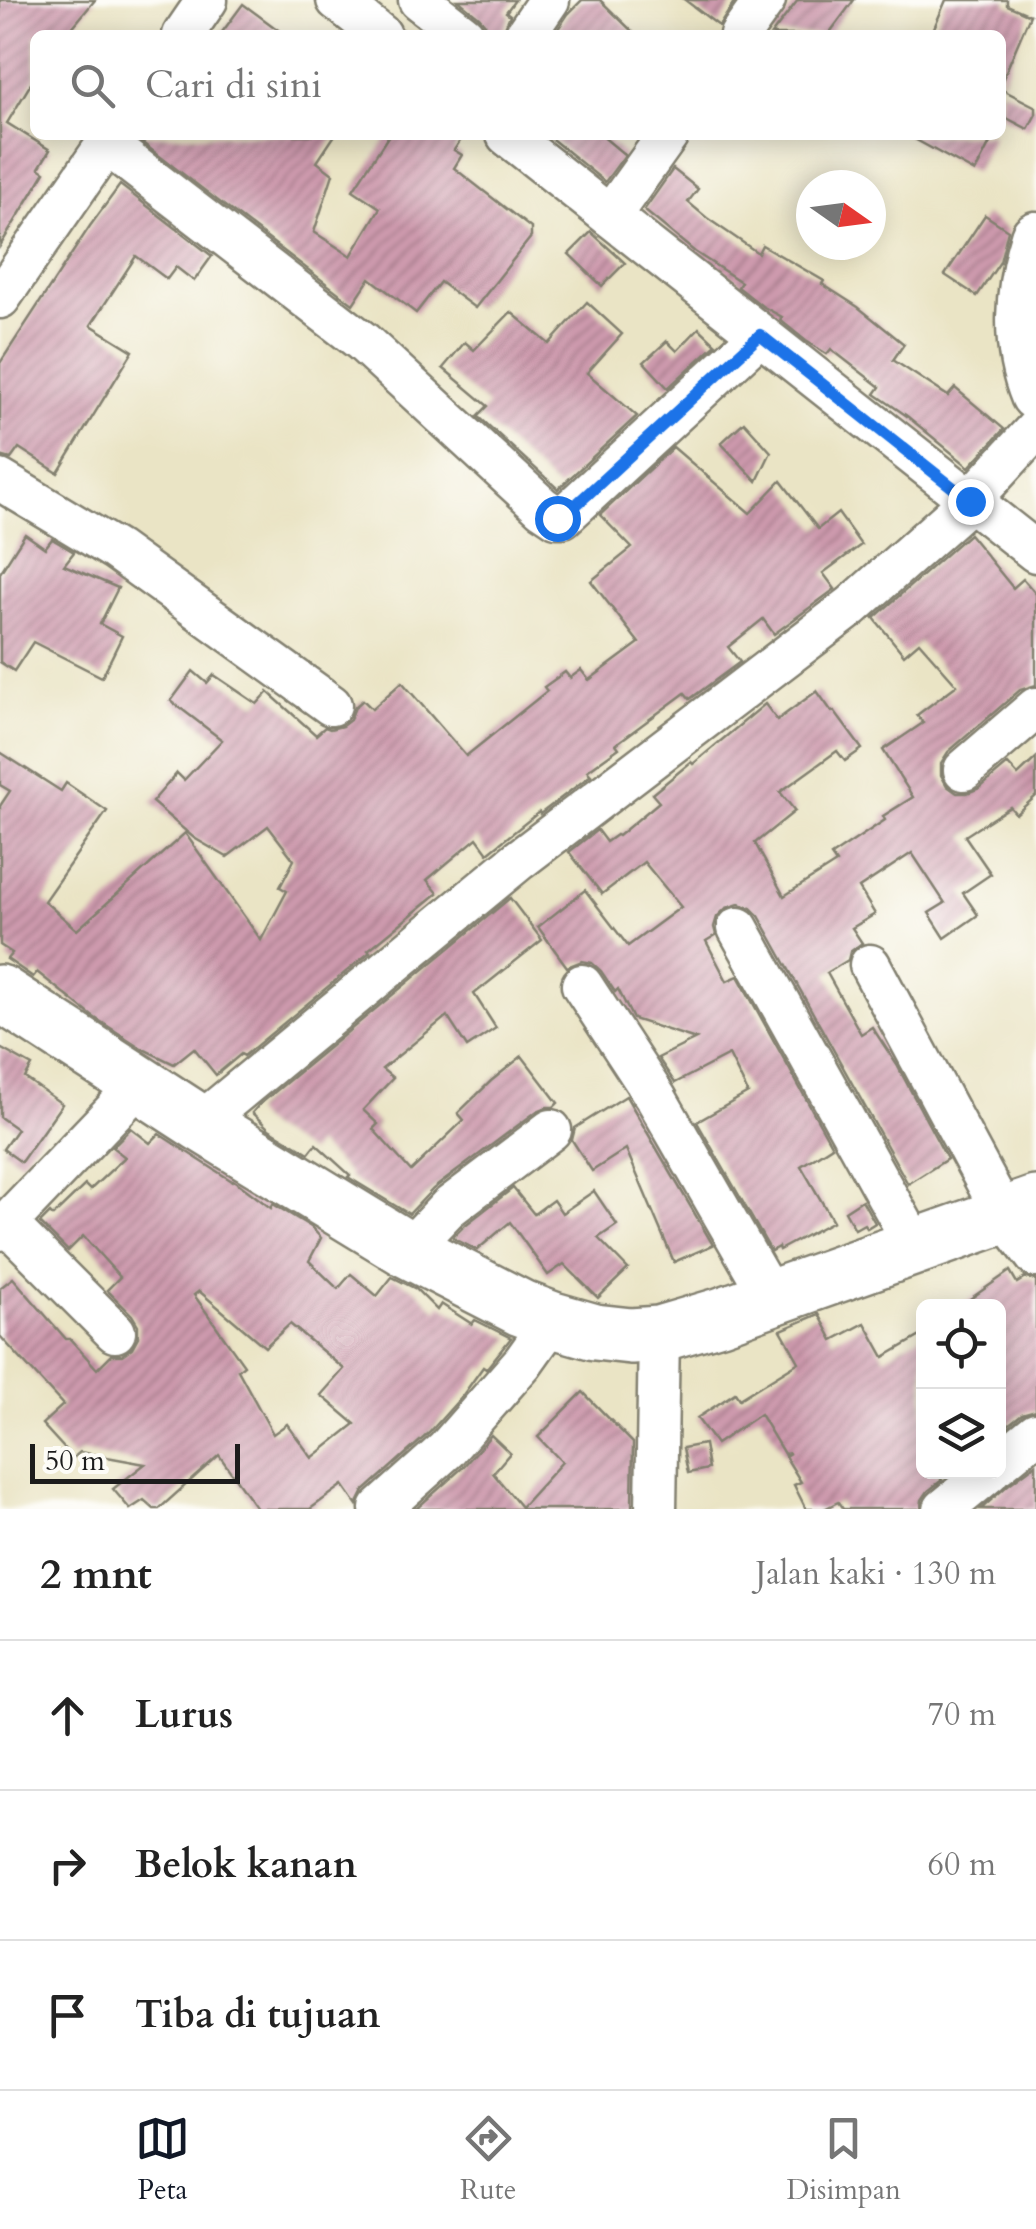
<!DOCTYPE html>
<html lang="id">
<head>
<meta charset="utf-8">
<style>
  :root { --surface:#fff; --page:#f6f6f6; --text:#222; --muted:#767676; --line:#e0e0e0; --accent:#111827 }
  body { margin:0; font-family:Cardo,serif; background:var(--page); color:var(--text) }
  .controls { position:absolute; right:30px; bottom:30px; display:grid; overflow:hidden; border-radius:15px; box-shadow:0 5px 25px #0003 }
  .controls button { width:90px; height:90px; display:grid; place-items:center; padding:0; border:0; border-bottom:2px solid var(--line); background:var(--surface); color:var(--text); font:50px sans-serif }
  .compass { position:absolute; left:796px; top:170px; width:90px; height:90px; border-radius:50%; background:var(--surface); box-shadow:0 5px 25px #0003; rotate:104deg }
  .scale { position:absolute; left:30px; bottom:25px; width:210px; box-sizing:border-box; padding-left:10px; border:5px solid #1c1c1c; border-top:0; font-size:28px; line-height:35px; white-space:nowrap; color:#1c1c1c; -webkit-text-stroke:8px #fdfcf7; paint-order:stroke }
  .stop { position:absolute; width:30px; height:30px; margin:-22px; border:8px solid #1a73e8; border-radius:50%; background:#fff }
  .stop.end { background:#1a73e8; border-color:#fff; box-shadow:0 2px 10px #0008 }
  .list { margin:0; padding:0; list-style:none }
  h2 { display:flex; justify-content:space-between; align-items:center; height:130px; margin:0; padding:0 40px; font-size:42px }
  h2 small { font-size:32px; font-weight:400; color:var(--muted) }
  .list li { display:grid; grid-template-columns:65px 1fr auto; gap:30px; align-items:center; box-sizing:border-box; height:150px; padding:0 40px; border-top:2px solid var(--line) }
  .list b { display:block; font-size:38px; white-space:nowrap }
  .list em { font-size:32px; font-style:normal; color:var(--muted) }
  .icon { flex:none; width:55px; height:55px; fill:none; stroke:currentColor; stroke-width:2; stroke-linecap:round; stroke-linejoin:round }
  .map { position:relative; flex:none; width:1036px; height:1509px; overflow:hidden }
  .search { position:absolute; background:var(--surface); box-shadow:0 5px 25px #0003; left:30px; right:30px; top:30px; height:110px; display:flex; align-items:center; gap:25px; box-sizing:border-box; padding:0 35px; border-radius:15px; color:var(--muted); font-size:38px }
  .sheet { height:580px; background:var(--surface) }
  nav { display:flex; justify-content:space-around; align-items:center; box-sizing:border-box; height:140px; border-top:2px solid var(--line); background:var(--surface); font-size:28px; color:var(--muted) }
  nav a { display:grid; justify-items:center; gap:5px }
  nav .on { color:var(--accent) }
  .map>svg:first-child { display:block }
</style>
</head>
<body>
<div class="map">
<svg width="1036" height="1509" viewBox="0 0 1036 1509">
  <defs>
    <pattern id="building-hatch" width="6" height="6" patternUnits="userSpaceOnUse" patternTransform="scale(2.5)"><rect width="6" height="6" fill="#cd9aad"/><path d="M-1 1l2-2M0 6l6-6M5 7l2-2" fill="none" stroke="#a67d8c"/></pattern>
  </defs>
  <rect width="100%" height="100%" fill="#fdfcf7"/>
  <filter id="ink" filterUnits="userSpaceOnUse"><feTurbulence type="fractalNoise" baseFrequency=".01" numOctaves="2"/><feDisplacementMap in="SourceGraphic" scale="20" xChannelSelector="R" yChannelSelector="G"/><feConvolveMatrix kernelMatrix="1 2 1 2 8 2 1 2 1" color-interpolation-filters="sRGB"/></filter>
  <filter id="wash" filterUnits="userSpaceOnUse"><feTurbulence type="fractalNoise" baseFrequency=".0048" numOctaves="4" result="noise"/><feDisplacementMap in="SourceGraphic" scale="40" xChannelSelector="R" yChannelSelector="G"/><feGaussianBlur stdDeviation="2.25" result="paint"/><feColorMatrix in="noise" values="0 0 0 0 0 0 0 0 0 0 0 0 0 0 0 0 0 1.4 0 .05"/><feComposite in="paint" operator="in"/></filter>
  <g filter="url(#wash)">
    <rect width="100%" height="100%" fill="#eae4c5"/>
    <g id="blocks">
      <g fill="url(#building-hatch)" fill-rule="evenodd">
        <polygon points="0,0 95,0 66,35 35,35 35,77 7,123 50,150 39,168 45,172 0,246"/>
        <polygon points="458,0 515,0 506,12 510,15 502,35 487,35 486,25 479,17"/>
        <polygon points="582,0 600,0 636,35 554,35 568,14"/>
        <polygon points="685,0 736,0 719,26"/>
        <polygon points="798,0 854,0 828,35 771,35"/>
        <polygon points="946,0 1007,0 1007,5 1030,15 1001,83 1001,35 931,35"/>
        <polygon points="243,4 285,35 220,35"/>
        <polygon points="1001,89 1036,107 1036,114 1028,129 1001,115"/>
        <polygon points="136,135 335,135 317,162 333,174 314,232 351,256 380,208 353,190 389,135 464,135 454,150 462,155 454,168 531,228 531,237 475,308 440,282 416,313 370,278 353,304 136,138"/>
        <polygon points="547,135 601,135 625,155 605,182"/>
        <polygon points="907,135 994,135 975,172"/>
        <polygon points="673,169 698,189 688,202 707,218 758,253 762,245 824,281 822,284 858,307 904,344 893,360 948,396 955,388 1004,429 969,467 907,416 875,394 880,387 831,349 827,354 806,341 780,320 782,317 762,306 738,287 741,282 695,252 644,210"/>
        <polygon points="120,185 212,256 194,281 176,267 167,279 136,256 91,325 133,351 58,473 19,448 11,459 0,456 0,363 90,226"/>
        <polygon points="985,215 1008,230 1000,262 977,296 945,275"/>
        <polygon points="591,232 625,263 602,286 569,254"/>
        <polygon points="587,302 622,334 587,373 637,416 558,489 478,416 488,406 443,368 465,342 474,350 511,312 549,344"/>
        <polygon points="699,328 716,344 668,388 644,362 667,341 677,351"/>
        <polygon points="744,422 771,452 757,481 721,443"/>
        <polygon points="673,447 750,513 781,481 818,529 838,513 861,545 823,573 835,589 774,634 763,619 728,647 740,662 690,699 685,693 616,744 619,748 587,771 591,775 540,814 539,812 488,853 477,838 427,880 438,893 368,950 370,952 244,1056 241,1054 216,1075 194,1048 174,1064 143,1049 92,1016 37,972 33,977 7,959 12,953 0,945 0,806 10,791 0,785 0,752 61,791 66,783 107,811 44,901 77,930 185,833 261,940 287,891 280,887 294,860 268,826 227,857 194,838 152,802 177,773 184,780 222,740 171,701 193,671 207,683 214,675 257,704 268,692 316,735 325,727 330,729 342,726 350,720 355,707 363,700 372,709 402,682 466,756 547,691 544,687 565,672 570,678 581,670 589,680 639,643 591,581 632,548 600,515"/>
        <polygon points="25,534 45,548 52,539 74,552 64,565 118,588 100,624 122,636 102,677 33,642 14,671 0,662 0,573"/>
        <polygon points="969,534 1013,588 1023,579 1036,594 1036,685 1020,690 948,752 941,763 941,775 947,786 957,793 967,793 980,788 1008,764 1018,775 1036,758 1036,796 1016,814 1010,807 965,836 991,874 963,893 978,915 945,938 929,913 945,903 912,853 859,888 875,914 852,928 862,943 850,952 848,960 827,973 861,1034 872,1027 897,1065 947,1159 908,1184 759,916 751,908 739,904 726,908 717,917 714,927 716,935 706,941 727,981 738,976 832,1146 801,1166 833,1221 779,1250 778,1247 771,1251 697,1122 748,1093 729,1055 675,1083 658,1058 696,1039 633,1019 618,989 615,992 601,971 592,963 582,961 567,967 538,927 585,890 628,946 681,907 644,862 602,894 569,852 597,830 606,842 616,835 618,836 659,802 652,794 691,762 693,764 765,704 777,720 817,691 832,712 834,711 862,749 845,761 837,751 780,792 795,811 755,843 784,896 836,863 831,856 885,820 883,816 913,797 883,750 923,723 917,715 957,685 919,642 904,655 874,618"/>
        <polygon points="510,898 542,940 474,994 496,1028 467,1047 447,1016 382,1069 393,1078 363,1110 378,1124 373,1129 411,1171 464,1120 458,1113 491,1081 522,1056 558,1103 554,1107 547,1107 537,1111 433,1189 409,1214 348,1177 350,1175 316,1144 309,1153 269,1129 252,1113 259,1105"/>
        <polygon points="0,1048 32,1066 25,1078 62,1104 21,1162 3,1149 17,1129 0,1117"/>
        <polygon points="626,1096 713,1245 674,1262 626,1149 592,1171 572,1140 575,1128"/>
        <path d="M131,1128L150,1143L159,1134L232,1181L233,1180L239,1184L271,1208L273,1204L311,1227L321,1238L309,1261L338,1289L351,1274L377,1296L392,1277L416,1289L437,1310L441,1304L472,1324L475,1320L511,1338L486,1369L483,1367L463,1395L429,1433L364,1491L357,1505L343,1485L310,1509H257L219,1455L159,1509H154L144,1500L130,1509L113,1489L145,1464L80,1452L73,1458L42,1424L63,1405L0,1336V1288L13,1278L66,1339H70L97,1369L111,1355H122L132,1348L138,1337V1325L132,1315L107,1290L120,1277L83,1236L68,1251L40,1223L50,1213L53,1216L85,1185L90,1190L125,1157L112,1147ZM199,1291L265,1347L290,1324L344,1369L321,1395L355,1424L312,1458L287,1424L273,1434L238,1370L244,1365L194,1295Z"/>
        <polygon points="513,1188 534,1214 553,1200 562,1213 594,1191 617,1225 598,1238 628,1269 598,1298 564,1264 548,1275 510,1222 477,1250 455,1239 453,1237 464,1226"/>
        <polygon points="862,1200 875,1223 867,1228 864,1224 855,1229 845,1211"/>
        <polygon points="1010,1271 1017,1283 1025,1278 1036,1280 1036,1410 1022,1414 998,1433 998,1306 960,1306"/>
        <polygon points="819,1314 833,1340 865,1323 884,1357 924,1334 924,1472 935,1472 942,1480 928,1491 922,1500 921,1509 843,1509 838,1502 824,1509 806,1509 794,1485 801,1482 785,1456 790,1453 784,1454 760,1414 716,1444 697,1418 735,1393 739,1399 799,1362 781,1330"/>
        <polygon points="583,1392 633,1443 632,1509 416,1509 462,1468 491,1435 510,1453 493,1473 521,1507 562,1462 538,1437"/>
        <polygon points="704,1444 708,1469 688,1473 683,1448"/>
        <polygon points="1036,1464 1036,1509 981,1509 1008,1485"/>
      </g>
    </g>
  </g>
  <g filter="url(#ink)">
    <use href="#blocks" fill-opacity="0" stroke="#838070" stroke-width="2.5"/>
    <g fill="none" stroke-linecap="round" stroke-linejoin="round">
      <defs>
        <g id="minor">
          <polyline points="337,0 381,35"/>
          <polyline points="419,0 464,35"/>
          <polyline points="183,35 207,0"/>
          <polyline points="525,35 549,0"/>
          <polyline points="740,35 765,0"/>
          <polyline points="507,135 1036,552"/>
          <polyline points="106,144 363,342 542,507 557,517 563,517 760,335"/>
          <polyline points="610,216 668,135"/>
          <polyline points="0,298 113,135"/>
          <polyline points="0,480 116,550 331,705"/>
          <polyline points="964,770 1036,708"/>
          <polyline points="738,928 915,1246"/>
          <polyline points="870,965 1004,1215 1036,1257"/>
          <polyline points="582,985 656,1098 771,1298"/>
          <polyline points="200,1123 519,860 852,606 970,501 1036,429"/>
          <polyline points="6,1223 115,1332"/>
          <polyline points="0,1230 140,1084"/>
          <polyline points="408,1250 448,1208 551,1130"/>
          <polyline points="998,1464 1036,1433"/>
          <polyline points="380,1509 446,1450 523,1362 553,1320"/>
          <polyline points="656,1509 659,1334"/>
          <polyline points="944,1509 989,1472"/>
        </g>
        <path id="major" d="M1036,237C1020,288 1015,345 1036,395"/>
        <polyline id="highway" points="0,993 200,1123 408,1250 521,1308 553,1320 595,1332 631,1336 659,1334 720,1316 1036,1204"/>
      </defs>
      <use href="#minor" stroke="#838070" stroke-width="45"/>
      <use href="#major" stroke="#838070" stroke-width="55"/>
      <use href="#highway" stroke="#838070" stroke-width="60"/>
      <use href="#minor" stroke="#fff" stroke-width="40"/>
      <use href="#major" stroke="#fff" stroke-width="50"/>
      <use href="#highway" stroke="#fff" stroke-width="55"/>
    </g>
  </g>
  <g fill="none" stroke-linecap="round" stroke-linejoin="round" filter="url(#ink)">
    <polyline stroke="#1a73e8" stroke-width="12" points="557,518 563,517 760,335 970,501"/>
  </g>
</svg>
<div class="controls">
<button><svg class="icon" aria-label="locate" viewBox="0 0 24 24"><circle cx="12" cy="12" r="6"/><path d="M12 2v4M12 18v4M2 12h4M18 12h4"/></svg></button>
<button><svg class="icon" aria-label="layers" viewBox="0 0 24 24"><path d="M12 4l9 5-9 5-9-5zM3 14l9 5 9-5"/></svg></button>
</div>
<svg class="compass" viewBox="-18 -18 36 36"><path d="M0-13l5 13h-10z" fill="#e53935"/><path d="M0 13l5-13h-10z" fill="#767676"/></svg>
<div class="scale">50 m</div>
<div class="stop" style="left:557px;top:518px"></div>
<div class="stop end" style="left:970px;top:501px"></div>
<div class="search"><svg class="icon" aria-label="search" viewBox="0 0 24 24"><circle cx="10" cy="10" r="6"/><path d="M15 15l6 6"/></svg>Cari di sini</div>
</div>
<section class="sheet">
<h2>2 mnt<small>Jalan kaki · 130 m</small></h2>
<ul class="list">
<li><svg class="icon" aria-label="ahead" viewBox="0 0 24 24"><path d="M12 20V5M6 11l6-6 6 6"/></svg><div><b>Lurus</b></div><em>70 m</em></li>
<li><svg class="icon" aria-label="right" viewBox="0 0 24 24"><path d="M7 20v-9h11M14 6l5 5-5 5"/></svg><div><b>Belok kanan</b></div><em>60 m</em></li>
<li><svg class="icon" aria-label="arrive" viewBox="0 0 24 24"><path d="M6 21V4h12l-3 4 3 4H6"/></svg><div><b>Tiba di tujuan</b></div></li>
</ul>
</section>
<nav>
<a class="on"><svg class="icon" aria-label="map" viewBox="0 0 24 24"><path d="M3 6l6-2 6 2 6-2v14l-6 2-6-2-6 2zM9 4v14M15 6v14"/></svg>Peta</a>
<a><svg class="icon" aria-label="directions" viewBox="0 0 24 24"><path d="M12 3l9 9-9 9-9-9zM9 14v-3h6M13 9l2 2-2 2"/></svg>Rute</a>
<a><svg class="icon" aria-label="saved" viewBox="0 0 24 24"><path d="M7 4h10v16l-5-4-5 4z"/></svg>Disimpan</a>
</nav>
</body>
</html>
